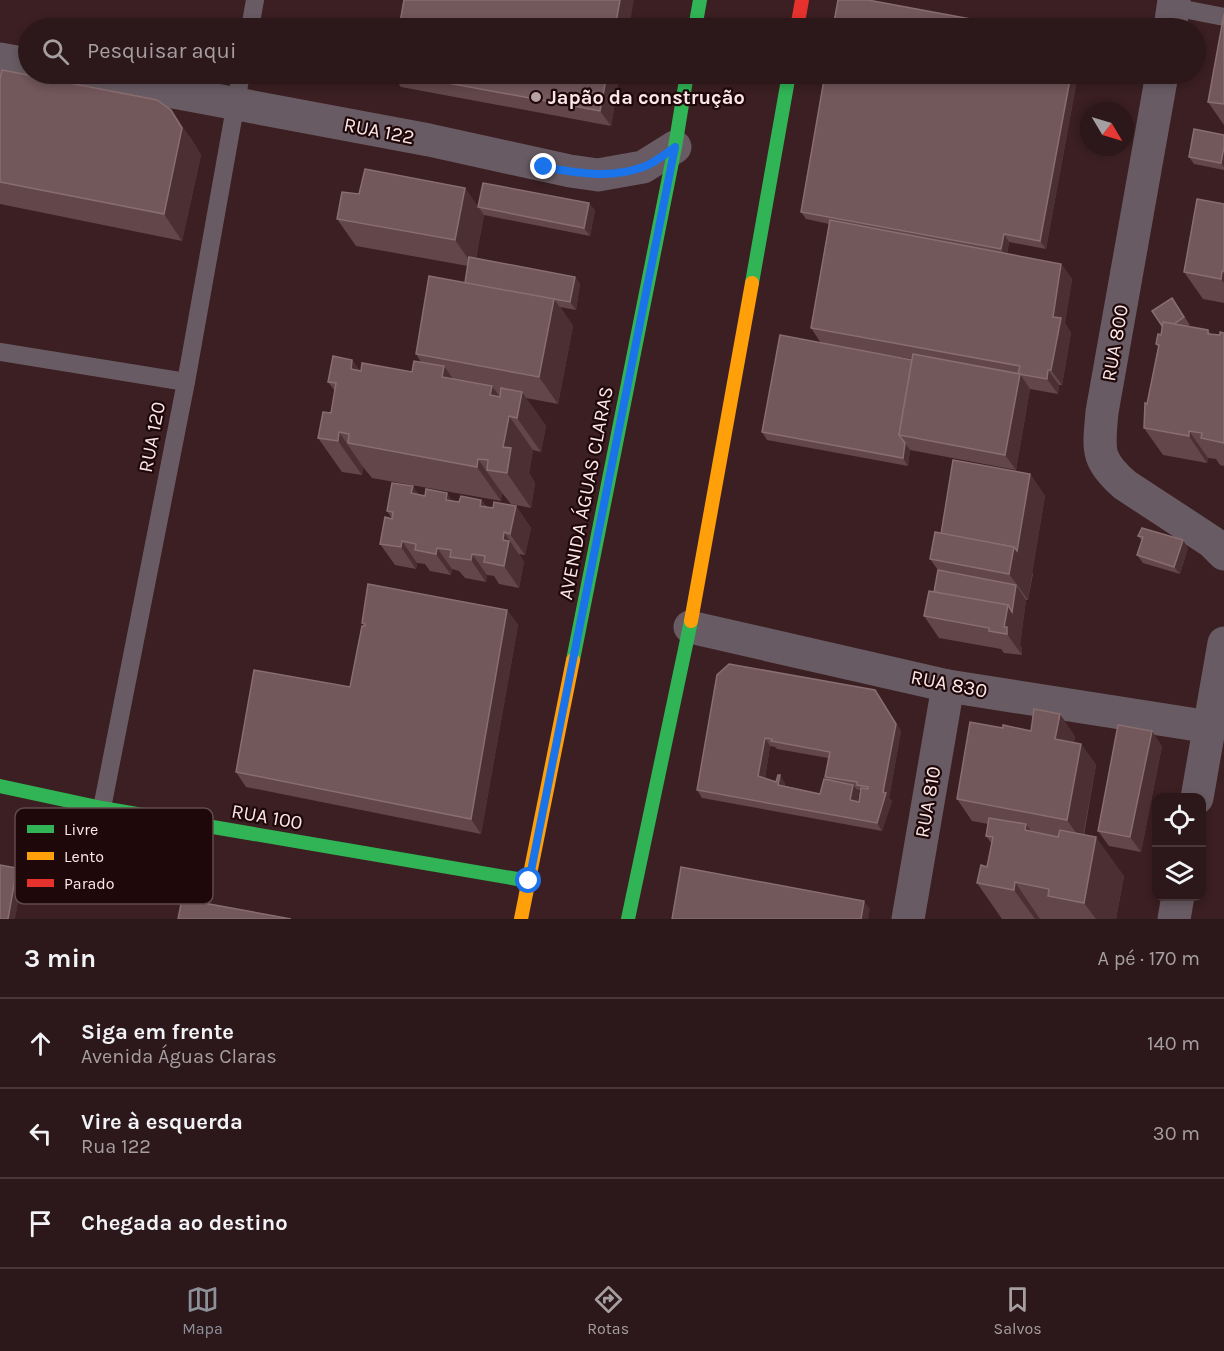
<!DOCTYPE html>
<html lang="pt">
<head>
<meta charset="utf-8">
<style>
  :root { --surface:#2c171a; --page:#342023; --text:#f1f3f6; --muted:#a69fa2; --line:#483639; --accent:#8c9099 }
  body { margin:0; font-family:Karla,sans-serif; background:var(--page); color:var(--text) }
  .controls { position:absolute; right:18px; bottom:18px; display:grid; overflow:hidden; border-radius:12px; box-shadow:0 3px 9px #0003 }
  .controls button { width:54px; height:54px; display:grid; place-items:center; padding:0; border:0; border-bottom:2px solid var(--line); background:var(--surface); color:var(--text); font:30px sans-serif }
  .compass { position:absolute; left:1080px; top:102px; width:54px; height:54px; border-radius:50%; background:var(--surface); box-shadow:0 3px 9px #0003; rotate:128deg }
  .stop { position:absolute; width:18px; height:18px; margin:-14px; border:4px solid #1a73e8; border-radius:50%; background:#fff }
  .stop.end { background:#1a73e8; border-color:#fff; box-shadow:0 2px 6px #0008 }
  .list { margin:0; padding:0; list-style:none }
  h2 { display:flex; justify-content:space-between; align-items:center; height:78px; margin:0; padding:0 24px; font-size:26px }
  h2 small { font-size:20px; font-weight:400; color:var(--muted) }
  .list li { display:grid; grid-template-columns:39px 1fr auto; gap:18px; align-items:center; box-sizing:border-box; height:90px; padding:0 24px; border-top:2px solid var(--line) }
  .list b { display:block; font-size:22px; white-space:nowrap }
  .list p { margin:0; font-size:20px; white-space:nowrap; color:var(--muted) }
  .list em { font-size:20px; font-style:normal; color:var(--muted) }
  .icon { flex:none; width:33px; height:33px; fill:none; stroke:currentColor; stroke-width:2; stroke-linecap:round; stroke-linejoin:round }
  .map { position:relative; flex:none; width:1224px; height:919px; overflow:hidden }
  .search { position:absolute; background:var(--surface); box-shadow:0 3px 9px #0003; left:18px; right:18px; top:18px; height:66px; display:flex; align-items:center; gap:15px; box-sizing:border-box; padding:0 21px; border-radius:33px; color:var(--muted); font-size:22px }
  .sheet { height:348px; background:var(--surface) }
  nav { display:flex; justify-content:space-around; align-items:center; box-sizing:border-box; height:84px; border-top:2px solid var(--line); background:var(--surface); font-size:16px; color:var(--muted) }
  nav a { display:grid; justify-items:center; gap:3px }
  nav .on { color:var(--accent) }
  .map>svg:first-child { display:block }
</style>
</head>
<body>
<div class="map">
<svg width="1224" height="919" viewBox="0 0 1224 919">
  <rect width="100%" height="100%" fill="#3b1f22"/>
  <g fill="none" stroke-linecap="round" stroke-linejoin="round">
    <g stroke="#695b63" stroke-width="18">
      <polyline points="1173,7 1224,17"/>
      <polyline points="250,28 255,0"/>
      <polyline points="0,352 186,382"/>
      <polyline points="102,808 186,382 241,74"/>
    </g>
    <g stroke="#695b63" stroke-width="33">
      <polyline points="1170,28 1174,0"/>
      <polyline points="0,59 28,64"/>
      <polyline points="77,74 429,140 570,171 598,175 643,167 675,147"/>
      <path d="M1162,74L1102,412C1099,449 1095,459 1125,485L1212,542L1224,554"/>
      <polyline points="690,627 948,686 1210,727"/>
      <polyline points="1197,798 1224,643"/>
      <polyline points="908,919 948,686"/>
      <polyline points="1174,919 1178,896"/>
    </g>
    <g stroke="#30b455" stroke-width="14">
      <polyline points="695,28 700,0"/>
      <polyline points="752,283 789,74"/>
      <polyline points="573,660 675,147 687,74"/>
      <polyline points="0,786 102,808 529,881"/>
      <polyline points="628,919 691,621"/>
    </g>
    <g stroke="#ff9f0a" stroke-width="14">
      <polyline points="691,621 752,283"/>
      <polyline points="521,919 573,660"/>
    </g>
    <polyline stroke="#e5322d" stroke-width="14" points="797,28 802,0"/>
  </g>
  <g fill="#62464a" fill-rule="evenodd">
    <polygon points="1224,14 1224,125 1208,102"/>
    <polygon points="391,74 620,74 611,126 401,87"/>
    <path d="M1078,74L1046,249L1009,242L1007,254L1061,264L1072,279L1065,323L1071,333L1062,385H1059L1058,394L1030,389L1016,470L910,450L908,466L767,440L762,432L821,343L811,328L829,224L806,219L801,212ZM868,352L912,359V360Z"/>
    <polygon points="0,79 190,137 201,155 182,241 0,204"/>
    <polygon points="1224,135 1224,170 1194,164 1189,157"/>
    <polygon points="465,188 478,207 595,210 590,236 484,215 476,258 575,277 580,284 576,310 560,307 573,326 558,404 526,398 546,426 541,452 533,450 529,473 535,483 531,508 511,504 502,493 501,501 372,478 363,467 362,475 342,472 318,438 331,413 335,391 328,382 352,360 360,371 412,372 421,362 416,354 465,283 468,266 356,246 337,219 359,194"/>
    <polygon points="1224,204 1224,303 1203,299 1184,272"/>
    <polygon points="1172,298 1190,325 1187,326 1208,330 1211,334 1220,335 1224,333 1224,466 1220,465 1216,459 1208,458 1207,463 1163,455 1144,428 1147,404 1158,347 1156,344 1161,335"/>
    <polygon points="1030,474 1045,496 1032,573 1033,574 1028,600 1026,600 1020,645 1022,649 1022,655 1004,653 1001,649 939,638 924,616 934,592 938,570 930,559 941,534"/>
    <polygon points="419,495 459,502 481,500 487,507 493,508 516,506 531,528 525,555 519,554 524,562 519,588 499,584 494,576 487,575 486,582 465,578 459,571 452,569 451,575 430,571 425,564 417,563 416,569 395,565 380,544 392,519 387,511"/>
    <polygon points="1138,536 1188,548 1180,574 1143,563 1137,555 1142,541"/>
    <polygon points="507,610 518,625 481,834 246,787 236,772 350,687 364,626 362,623"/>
    <path d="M717,675L880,698L901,731L889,798L892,801L882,831L702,798L697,790ZM770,746L775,747L777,749L828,758L825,777L827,780L820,794L785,786V783L776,782L765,778ZM857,789L861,791L859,802H857L859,792Z"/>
    <polygon points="1003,728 1075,736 1074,742 1081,744 1096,765 1084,835 1124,876 1116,919 1002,919 977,883 987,867 992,844 986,836 988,824 972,821 957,799"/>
    <polygon points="1162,746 1141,852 1109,846 1098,831"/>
  </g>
  <g fill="#4b2f33">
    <polygon points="620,0 634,0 629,28 615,28"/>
    <polygon points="607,74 620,74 611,126 600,111"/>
    <polygon points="1071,74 1078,74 1046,249 1040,241"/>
    <polygon points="171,110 190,137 201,155 182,241 164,214"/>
    <polygon points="1224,147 1224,167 1221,163"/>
    <polygon points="465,188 484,215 474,267 455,240"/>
    <polygon points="589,203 595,210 590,236 584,228"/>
    <polygon points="1004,234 1009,242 1006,257 1001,249"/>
    <polygon points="1061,264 1072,279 1065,323 1071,333 1062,385 1051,370 1053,317"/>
    <polygon points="1222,271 1224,274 1224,283 1221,279"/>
    <polygon points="575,277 580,284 576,310 570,302"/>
    <polygon points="554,299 573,326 558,404 539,377"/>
    <polygon points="352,360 376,394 351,369"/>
    <polygon points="444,366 468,400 442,377"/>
    <polygon points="1048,370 1059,385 1058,394 1047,379"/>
    <polygon points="1020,374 1030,389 1016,470 1005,455"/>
    <polygon points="492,386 514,417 509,416 533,450 529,473 535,483 531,508 507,473 503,447 490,395"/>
    <polygon points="522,392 546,426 541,452 517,418"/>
    <polygon points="1189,431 1208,458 1207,463 1189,436"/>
    <polygon points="339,432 363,467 362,475 338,441"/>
    <polygon points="905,443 910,450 908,466 903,458"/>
    <polygon points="478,459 502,493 501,501 477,467"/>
    <polygon points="1030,474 1045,496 1028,600 1009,574 1014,547"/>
    <polygon points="413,486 428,508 411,493"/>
    <polygon points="447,493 462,515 446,500"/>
    <polygon points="481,500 496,521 480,506"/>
    <polygon points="516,506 531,528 525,555 510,534"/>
    <polygon points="504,532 524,562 519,588 504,566 503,540"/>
    <polygon points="1183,540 1188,548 1180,574 1174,567"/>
    <polygon points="402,541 417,563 416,569 401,547"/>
    <polygon points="437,548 452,569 451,575 436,554"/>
    <polygon points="472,554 487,575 486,582 471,560"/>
    <polygon points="1016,585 1026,600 1020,645 1022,649 1022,655 1007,634 1004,627 1008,605"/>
    <polygon points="507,610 518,625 481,834 471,819"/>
    <polygon points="875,690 901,731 889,798 892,801 882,831 877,823 883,792"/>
    <polygon points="1060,714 1075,736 1070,761 1055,739"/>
    <polygon points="1152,731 1162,746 1141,852 1130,837"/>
    <polygon points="765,738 770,746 764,784 758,776"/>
    <polygon points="1081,744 1096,765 1082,841 1067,820"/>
    <polygon points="780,775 785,783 784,793 778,785"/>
    <polygon points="853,785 859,792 856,808 850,800"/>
    <polygon points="1026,824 1054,863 1025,830"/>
    <polygon points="1096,837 1124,876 1116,919 1096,919 1084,903"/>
    <polygon points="17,868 23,876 15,919 8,919"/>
    <polygon points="1015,882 1040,919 1035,919 1014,890"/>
    <polygon points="864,901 870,909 868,919 861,919"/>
  </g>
  <g fill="#72575b" stroke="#886e70" stroke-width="1.5" fill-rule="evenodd">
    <polygon points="404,0 620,0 615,28 399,28"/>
    <polygon points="838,0 868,0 1019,28 833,28"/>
    <polygon points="1224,14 1224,104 1208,102"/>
    <polygon points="2,70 157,100 171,110 182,128 164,214 0,182 0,79"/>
    <polygon points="399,74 607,74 600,111"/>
    <polygon points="825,74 1071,74 1040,241 1004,234 1001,249 801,212"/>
    <polygon points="1194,129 1224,135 1224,147 1221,163 1189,157"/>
    <polygon points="365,169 465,188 455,240 337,219 342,192 359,194"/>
    <polygon points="483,183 589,203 584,228 478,207"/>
    <polygon points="1197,199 1224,204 1224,271 1222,271 1221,279 1184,272"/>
    <polygon points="830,220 1061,264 1053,317 1061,318 1051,370 1048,370 1047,379 1018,374 1020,366 811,328"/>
    <polygon points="469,257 575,277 570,302 465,283"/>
    <polygon points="429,276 554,299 539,377 416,354"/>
    <polygon points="1172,298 1184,317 1174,324 1163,322 1162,326 1152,311"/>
    <polygon points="1163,322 1208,330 1208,334 1220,335 1220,332 1224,333 1224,443 1201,438 1202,433 1189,431 1189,436 1144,428 1145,403 1147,404 1159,345 1156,344 1158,334 1161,335"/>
    <polygon points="780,335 912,360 899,435 905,443 903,458 762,432"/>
    <polygon points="913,354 1020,374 1005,455 899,435"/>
    <polygon points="333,356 352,360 351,369 361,371 362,363 412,372 414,361 444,366 442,377 492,386 490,395 500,397 501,388 522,392 517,418 509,416 503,447 511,448 507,473 487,470 488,460 478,459 477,467 348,443 349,434 339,432 338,441 318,438 323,412 331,413 336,383 328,382"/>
    <polygon points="953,460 1030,474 1017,551 1014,547 941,534"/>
    <polygon points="392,483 413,486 411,493 425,496 426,489 447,493 446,500 459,502 461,496 481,500 480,506 493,508 494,502 516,506 510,534 504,532 503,540 509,541 504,566 484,562 485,556 472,554 471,560 450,557 451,550 437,548 436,554 415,550 416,544 402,541 401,547 380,544 385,517 392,519 393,512 387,511"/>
    <polygon points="1142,528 1183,540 1174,567 1137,555 1143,537 1138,536"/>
    <polygon points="935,532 1014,547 1009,574 930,559"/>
    <polygon points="938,570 1016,585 1012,612 1008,605 934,592"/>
    <polygon points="368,584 507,610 471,819 236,772 254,670 350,687 362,626 365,626 365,624 362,623"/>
    <polygon points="929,591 1008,605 1004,627 1007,627 1007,634 989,631 989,628 924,616"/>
    <path d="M729,664L875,690L896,724L883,792L886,793L877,823L697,790L717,675ZM765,738L772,739L771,741L830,752L825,777L857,782V785L868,787V789L861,788L859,802L850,800L853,785L824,779L820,794L778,785L780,775H778L776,782L758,776Z"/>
    <polygon points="1034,709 1060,714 1055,739 1081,744 1067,820 957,799 970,722 1003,728 1003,725 1031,731"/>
    <polygon points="1118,725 1152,731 1130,837 1098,831"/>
    <polygon points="989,818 1026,824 1025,830 1058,837 1060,830 1096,837 1084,903 1048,896 1049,889 1015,882 1014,890 977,883 981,865 987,867 993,837 986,836"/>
    <polygon points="0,865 17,868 8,919 0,919"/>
    <polygon points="681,867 864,901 861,919 672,919"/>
    <polygon points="182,899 291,919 178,919"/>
  </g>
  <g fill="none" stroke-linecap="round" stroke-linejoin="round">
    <path stroke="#1a73e8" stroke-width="8" d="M529,881L675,147C665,154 655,163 643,167C611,179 577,173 544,167"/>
  </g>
  <circle fill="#b8a1a1" stroke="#1f080a" stroke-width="2" cx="536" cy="97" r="6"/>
  <g text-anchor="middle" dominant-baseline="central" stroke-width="4.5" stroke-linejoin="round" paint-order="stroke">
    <g font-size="20" font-weight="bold" fill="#fce7e6" stroke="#1f080a" text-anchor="start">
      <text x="548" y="97">Japão da construção</text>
    </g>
    <g font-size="20" fill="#fce7e6" stroke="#1f080a">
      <text transform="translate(379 131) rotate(11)">RUA 122</text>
      <text transform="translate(1115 343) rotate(-80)">RUA 800</text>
      <text transform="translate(152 437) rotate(-79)">RUA 120</text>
      <text transform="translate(586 493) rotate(-79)">AVENIDA ÁGUAS CLARAS</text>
      <text transform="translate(949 684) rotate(11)">RUA 830</text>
      <text transform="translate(928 802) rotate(-80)">RUA 810</text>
      <text transform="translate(267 817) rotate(10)">RUA 100</text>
    </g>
  </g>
  <rect x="15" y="808" width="198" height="96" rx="9" fill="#1f080a" stroke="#614b4c" stroke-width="1.5"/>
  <rect x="27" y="825" width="27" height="8" fill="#30b455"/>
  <rect x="27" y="852" width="27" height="8" fill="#ff9f0a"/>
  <rect x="27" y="879" width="27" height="8" fill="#e5322d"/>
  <g font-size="16" fill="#fce7e6">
    <text x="64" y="835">Livre</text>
    <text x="64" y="862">Lento</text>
    <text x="64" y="889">Parado</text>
  </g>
</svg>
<div class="controls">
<button><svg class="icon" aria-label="locate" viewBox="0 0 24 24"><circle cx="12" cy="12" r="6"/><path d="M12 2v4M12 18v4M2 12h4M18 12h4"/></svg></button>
<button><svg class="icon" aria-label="layers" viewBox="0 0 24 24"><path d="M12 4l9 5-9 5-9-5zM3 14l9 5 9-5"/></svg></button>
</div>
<svg class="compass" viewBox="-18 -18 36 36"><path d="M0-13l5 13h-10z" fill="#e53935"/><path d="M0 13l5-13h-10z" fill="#a69fa2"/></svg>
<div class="stop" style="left:529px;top:881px"></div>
<div class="stop end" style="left:544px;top:167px"></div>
<div class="search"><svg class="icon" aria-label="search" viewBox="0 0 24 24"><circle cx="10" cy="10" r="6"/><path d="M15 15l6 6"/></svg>Pesquisar aqui</div>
</div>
<section class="sheet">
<h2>3 min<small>A pé · 170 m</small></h2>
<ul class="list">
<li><svg class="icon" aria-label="ahead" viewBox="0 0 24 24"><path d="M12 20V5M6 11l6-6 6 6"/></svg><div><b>Siga em frente</b><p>Avenida Águas Claras</p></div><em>140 m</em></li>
<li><svg class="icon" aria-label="left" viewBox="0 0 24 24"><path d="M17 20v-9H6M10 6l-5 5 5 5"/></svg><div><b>Vire à esquerda</b><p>Rua 122</p></div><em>30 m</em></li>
<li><svg class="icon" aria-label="arrive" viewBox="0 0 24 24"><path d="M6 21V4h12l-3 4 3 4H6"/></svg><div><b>Chegada ao destino</b></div></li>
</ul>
</section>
<nav>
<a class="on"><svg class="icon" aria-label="map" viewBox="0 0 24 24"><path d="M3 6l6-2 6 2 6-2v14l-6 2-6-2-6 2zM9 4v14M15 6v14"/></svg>Mapa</a>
<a><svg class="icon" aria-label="directions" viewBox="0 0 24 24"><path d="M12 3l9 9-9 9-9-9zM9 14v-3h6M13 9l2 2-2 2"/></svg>Rotas</a>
<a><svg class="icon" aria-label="saved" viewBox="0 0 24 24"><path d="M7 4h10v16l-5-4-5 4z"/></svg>Salvos</a>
</nav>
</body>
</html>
